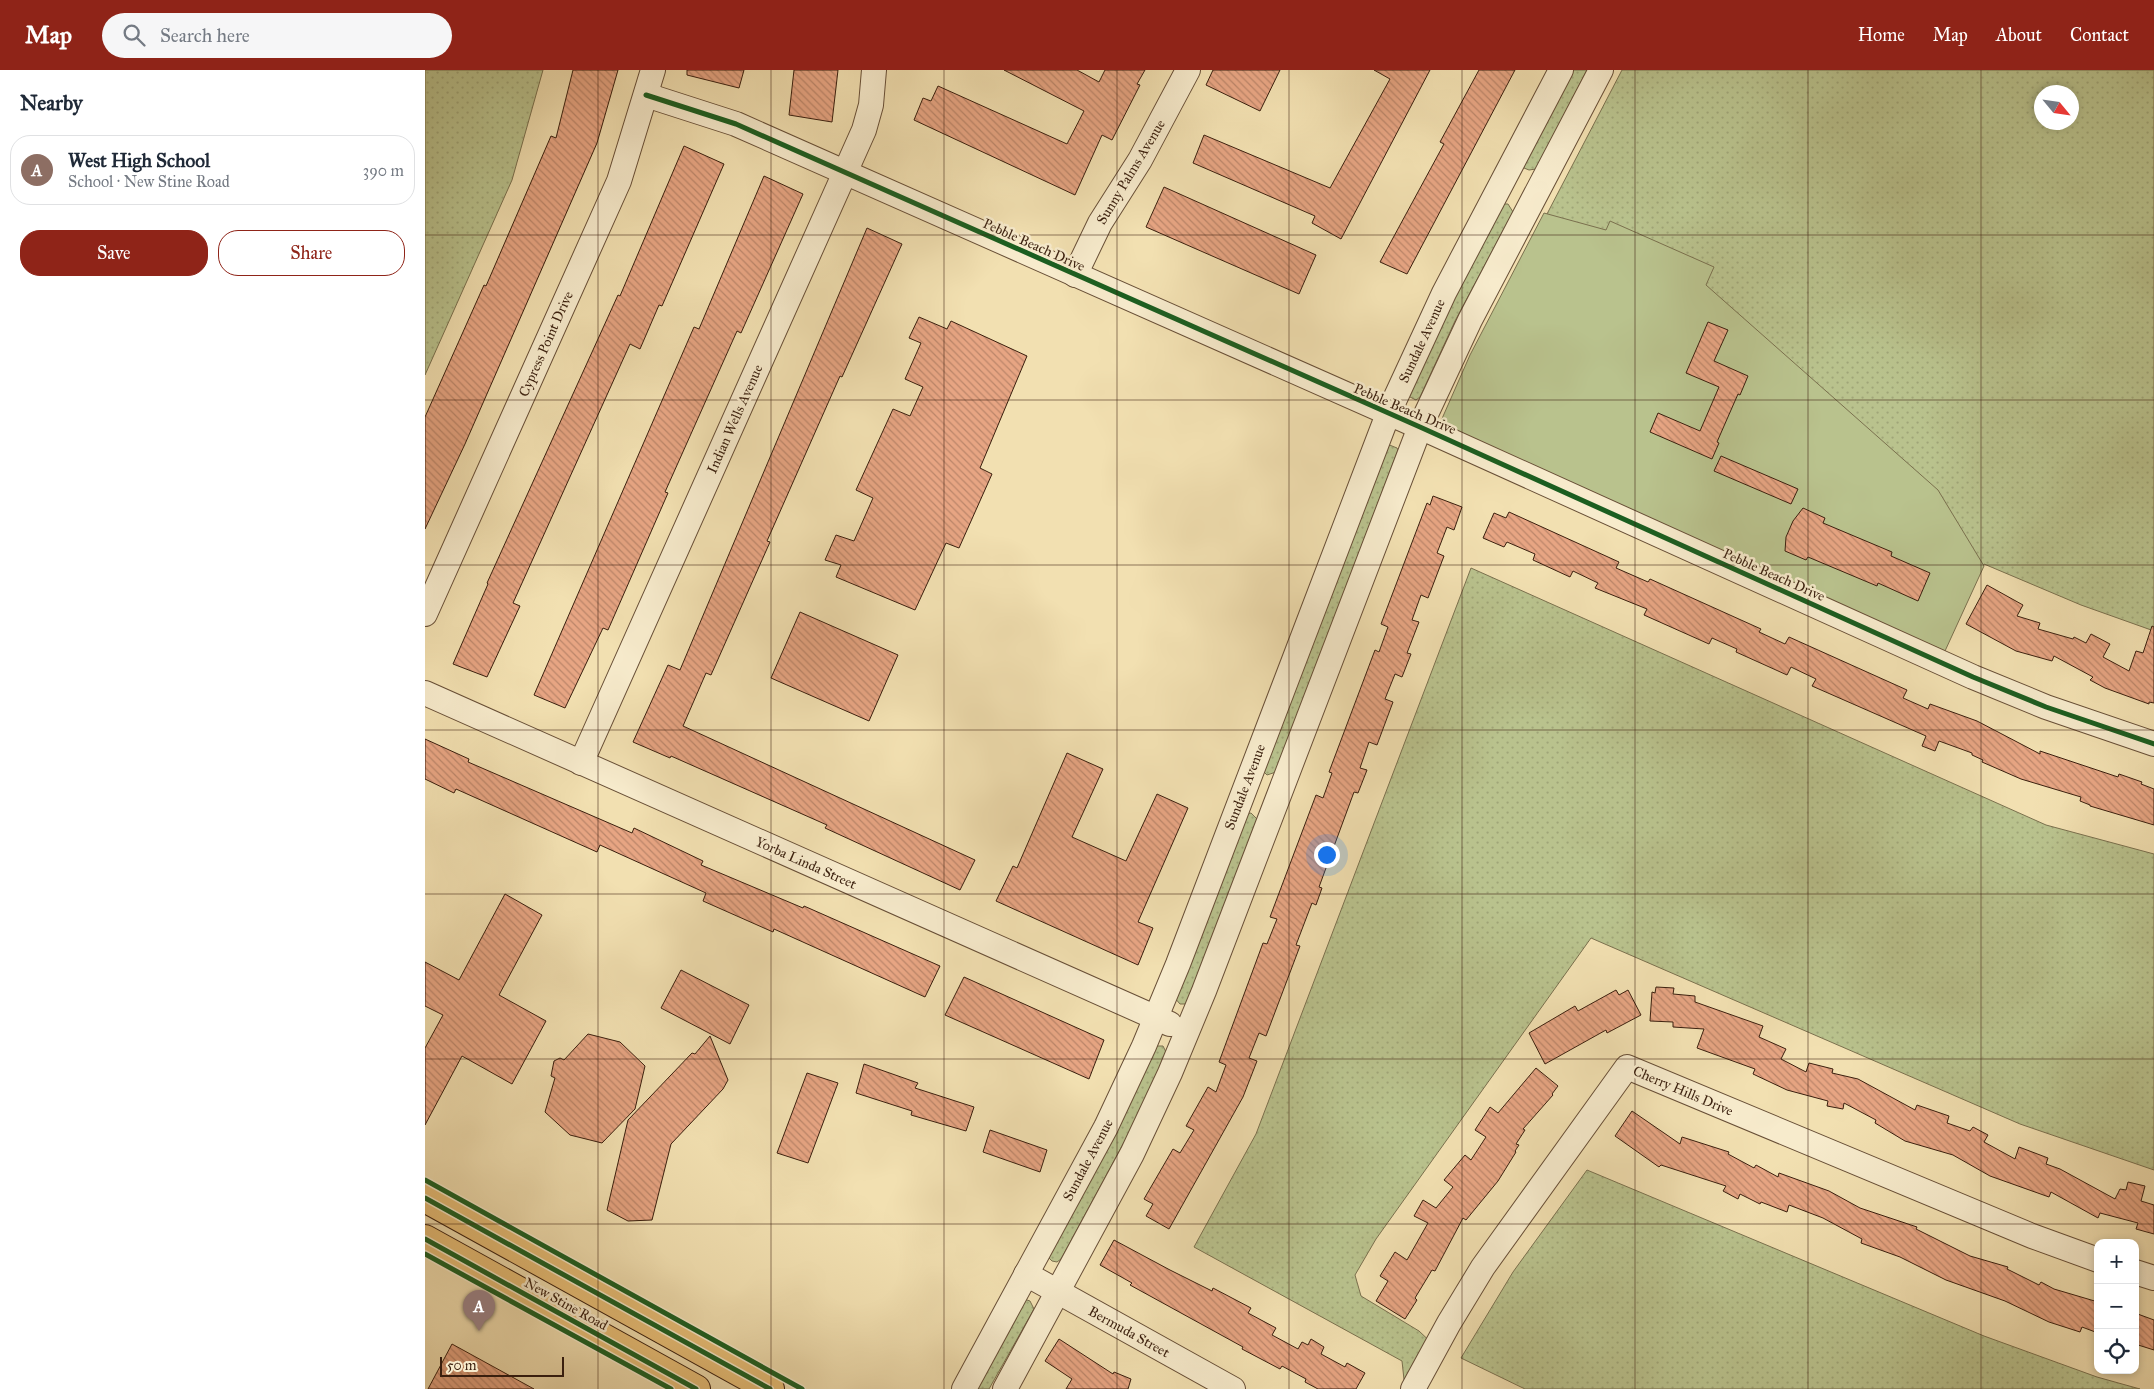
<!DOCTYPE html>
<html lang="en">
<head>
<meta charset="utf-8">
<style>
  :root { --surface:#fff; --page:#f6f6f7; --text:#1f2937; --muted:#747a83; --line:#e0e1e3; --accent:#8f2418 }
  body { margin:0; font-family:"IM FELL Great Primer",serif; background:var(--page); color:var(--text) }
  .controls { position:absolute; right:15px; bottom:15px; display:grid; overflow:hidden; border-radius:10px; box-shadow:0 2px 8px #0003 }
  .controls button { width:45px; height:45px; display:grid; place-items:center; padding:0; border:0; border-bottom:1px solid var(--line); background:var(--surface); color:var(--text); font:25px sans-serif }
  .compass { position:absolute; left:1609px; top:15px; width:45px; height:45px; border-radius:50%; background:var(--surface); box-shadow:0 2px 8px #0003; rotate:119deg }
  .scale { position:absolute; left:15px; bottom:12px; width:124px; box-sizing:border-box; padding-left:5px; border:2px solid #3a1f0e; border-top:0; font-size:14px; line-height:18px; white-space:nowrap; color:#3a1f0e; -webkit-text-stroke:4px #f7ebcc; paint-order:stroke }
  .you { position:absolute; left:901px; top:784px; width:18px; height:18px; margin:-12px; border:4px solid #fff; border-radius:50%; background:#1a73e8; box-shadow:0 0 0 8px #1a73e833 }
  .badge { display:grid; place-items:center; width:32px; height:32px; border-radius:50%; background:var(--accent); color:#fff; font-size:16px; font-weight:700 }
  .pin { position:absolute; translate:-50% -41px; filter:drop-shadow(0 1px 2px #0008) }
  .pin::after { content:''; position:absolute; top:26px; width:18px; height:15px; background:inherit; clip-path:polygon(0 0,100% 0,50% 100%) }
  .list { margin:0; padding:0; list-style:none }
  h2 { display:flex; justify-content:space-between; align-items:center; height:65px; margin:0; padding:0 20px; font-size:21px }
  h2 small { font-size:16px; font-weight:400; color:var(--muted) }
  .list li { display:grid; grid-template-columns:32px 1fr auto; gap:15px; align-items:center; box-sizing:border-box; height:70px; margin:0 10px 10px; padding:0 10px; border:1px solid var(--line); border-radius:20px }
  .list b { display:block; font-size:19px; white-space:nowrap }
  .list p { margin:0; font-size:16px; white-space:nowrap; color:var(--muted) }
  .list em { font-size:16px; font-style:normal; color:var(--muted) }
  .actions { display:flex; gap:10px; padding:15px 20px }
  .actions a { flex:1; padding:11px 0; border:1px solid var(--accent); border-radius:20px; text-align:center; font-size:18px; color:var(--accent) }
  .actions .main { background:var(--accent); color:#fff }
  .icon { flex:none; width:28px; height:28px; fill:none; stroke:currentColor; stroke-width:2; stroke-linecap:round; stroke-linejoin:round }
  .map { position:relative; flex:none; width:1729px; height:1319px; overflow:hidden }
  header { display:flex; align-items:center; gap:30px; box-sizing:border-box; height:70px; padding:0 25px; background:var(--accent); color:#fff }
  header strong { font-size:24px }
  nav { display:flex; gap:28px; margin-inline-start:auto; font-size:18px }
  .search { width:350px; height:45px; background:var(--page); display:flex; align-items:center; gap:12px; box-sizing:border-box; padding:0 18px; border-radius:28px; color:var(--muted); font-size:19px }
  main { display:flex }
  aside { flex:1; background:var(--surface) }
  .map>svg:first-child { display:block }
</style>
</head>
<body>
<header>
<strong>Map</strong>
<div class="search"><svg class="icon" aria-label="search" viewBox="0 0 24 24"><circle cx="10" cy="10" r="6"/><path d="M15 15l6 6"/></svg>Search here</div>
<nav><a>Home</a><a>Map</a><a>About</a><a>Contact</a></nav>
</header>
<main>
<aside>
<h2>Nearby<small></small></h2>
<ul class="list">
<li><span class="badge" style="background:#8d6e63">A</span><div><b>West High School</b><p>School · New Stine Road</p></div><em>390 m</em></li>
</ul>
<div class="actions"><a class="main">Save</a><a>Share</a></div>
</aside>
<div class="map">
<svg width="1729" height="1319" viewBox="0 0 1729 1319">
  <defs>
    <pattern id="grass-dots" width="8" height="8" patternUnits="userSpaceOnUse" patternTransform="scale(1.25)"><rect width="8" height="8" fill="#b9c28d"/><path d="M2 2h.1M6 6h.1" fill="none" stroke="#a0a678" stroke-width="1.8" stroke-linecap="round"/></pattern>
    <pattern id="building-back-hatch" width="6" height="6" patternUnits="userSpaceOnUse" patternTransform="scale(1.25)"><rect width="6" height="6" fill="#e7a583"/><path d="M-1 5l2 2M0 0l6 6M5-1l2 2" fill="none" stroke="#bc866a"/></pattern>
  </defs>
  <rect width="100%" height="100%" fill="#f2e0b1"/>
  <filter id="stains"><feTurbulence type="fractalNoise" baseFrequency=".004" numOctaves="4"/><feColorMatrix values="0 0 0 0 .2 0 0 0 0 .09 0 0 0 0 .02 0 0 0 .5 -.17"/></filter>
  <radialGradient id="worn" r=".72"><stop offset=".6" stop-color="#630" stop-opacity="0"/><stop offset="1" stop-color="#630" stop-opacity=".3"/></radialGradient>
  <g fill="url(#grass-dots)" stroke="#7a704e" fill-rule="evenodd">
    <polygon points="0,0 118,0 87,110 0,305"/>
    <polygon points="1145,0 1162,0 1111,99 1104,100 1099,98 1097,92"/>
    <path d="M1197,0H1729V561L1656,535L1559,494L1522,568L1048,286ZM1616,22H1646V52H1616Z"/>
    <polygon points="1078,134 1083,134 1088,142 1030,251 995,327 991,330 983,326 1019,243"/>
    <polygon points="962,374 972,378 973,380 851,702 842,705 839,702"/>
    <polygon points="1046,498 1621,755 1729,784 1729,1100 1595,1054 1166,868 951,1169 930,1205 936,1226 994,1261 1011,1277 980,1319 977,1291 769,1177 831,1064"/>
    <polygon points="826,743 833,750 763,931 760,934 755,934 749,927 821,744"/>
    <polygon points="732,976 738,976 741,982 741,988 710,1052 636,1189 632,1192 627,1191 623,1187 728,978"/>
    <polygon points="1162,1100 1559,1266 1672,1307 1715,1319 1100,1319 1036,1288 1088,1202"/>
    <polygon points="599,1229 605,1231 609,1239 564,1319 547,1319"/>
  </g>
  <polygon fill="#b9c28d" stroke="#7a704e" points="1119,143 1181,160 1185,151 1289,197 1281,215 1513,420 1559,496 1520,581 1012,360 1045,285"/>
  <g fill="url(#building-back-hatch)" stroke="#3a1f0e">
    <polygon points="148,0 193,0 172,73 40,374 0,459 0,347 59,215 61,216 126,66 131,68"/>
    <polygon points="262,0 319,0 314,18 262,5"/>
    <polygon points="369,0 413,0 407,52 364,45"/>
    <polygon points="579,0 652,0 674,12 680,0 720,0 712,14 715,15 687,70 677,65 650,125 489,50 498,28 506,31 513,16 642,74 659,41"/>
    <polygon points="788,0 855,0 835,41 781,15"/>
    <polygon points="949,0 1005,0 916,169 887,153 890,146 768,93 779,65 905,118 965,9"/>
    <polygon points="1054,0 1090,0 982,204 955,192 1019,74 1015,72"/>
    <polygon points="259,76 299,94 237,236 234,235 215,279 205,274 88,533 95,536 62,607 28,594 63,514 62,513 193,225 195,226"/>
    <polygon points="339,106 378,124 316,263 312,261 240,422 243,423 183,560 178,558 140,638 109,625 269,257 274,259"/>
    <polygon points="739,117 891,185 874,224 721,157"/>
    <polygon points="442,158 477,174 417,307 415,306 342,471 345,472 286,605 281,603 258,656 550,790 535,820 400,758 402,755 246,686 245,688 208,672 243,595 255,600"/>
    <polygon points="494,247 522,259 526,251 602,286 555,398 567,404 534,478 521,473 490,540 411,507 416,495 400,490 411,465 429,471 448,428 431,420 468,339 485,346 498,317 480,309 496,273 484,268"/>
    <polygon points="1283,252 1303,260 1289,291 1323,306 1315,325 1313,324 1292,372 1294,373 1287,389 1225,362 1233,343 1275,361 1294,317 1261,303"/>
    <polygon points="1296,386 1373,419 1366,434 1289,401"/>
    <polygon points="1008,426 1037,437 1029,460 1022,457 1012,483 1019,486 1003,528 996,525 987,550 994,552 982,583 986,584 977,607 970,604 960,629 968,632 952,675 944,672 935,698 942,700 933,723 929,722 894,817 897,818 891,835 887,833 871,875 875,876 841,966 834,963 824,988 832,991 818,1027 744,1159 721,1146 728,1134 719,1129 748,1079 755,1083 769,1060 761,1056 783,1017 791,1022 801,995 794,992 838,873 842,874 852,849 845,847 891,725 898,728 907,703 904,702 950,580 954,582 963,557 956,554 1002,433 1005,435"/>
    <polygon points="1378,438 1400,448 1398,453 1467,482 1466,486 1505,503 1493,531 1453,513 1452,516 1383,487 1381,490 1360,481 1361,467 1368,451"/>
    <polygon points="1084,442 1194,492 1191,498 1223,512 1225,509 1336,559 1334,562 1360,574 1364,567 1482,620 1478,628 1503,639 1505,634 1552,651 1615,684 1615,681 1693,707 1694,704 1717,712 1716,714 1729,719 1729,755 1665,736 1665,735 1655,731 1656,727 1596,709 1557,692 1558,690 1547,685 1547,683 1514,671 1510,681 1497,676 1501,666 1387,616 1391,609 1366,597 1362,605 1311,582 1312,579 1287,568 1284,574 1219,545 1222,539 1170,518 1173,513 1148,501 1145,507 1108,490 1110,484 1082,472 1079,477 1058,468 1069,443 1081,448"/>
    <polygon points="1562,515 1598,535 1592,546 1615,553 1613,559 1648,569 1649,567 1661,573 1666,564 1685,574 1678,587 1704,601 1711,581 1718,583 1727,556 1729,557 1729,633 1724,632 1724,634 1680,618 1665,610 1668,607 1629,586 1627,591 1591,581 1541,554"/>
    <polygon points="375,542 473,585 444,651 346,608"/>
    <polygon points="0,669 44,689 43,692 207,763 209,758 278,791 276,795 378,838 379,836 515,896 500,927 349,859 348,862 278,831 281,823 175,775 172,782 31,719 29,723 0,709"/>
    <polygon points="642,683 678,699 647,767 701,791 732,724 763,738 713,852 728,858 713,895 571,831 588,796 592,798"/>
    <polygon points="80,824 117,845 74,925 121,951 87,1014 37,986 0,1055 0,978 18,945 0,936 0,892 34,910"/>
    <polygon points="256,900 324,935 305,974 236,938"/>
    <polygon points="539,907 679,970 664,1009 520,945"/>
    <polygon points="1231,917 1249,918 1248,924 1270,926 1270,932 1338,956 1334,967 1361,979 1356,989 1381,1002 1384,993 1408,999 1407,1003 1433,1009 1490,1040 1492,1035 1524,1046 1522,1053 1545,1061 1548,1057 1563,1065 1559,1072 1590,1089 1594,1077 1623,1088 1621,1094 1635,1099 1690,1129 1695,1119 1701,1120 1703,1112 1720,1116 1716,1131 1729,1135 1729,1164 1711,1159 1713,1153 1675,1143 1673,1148 1626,1122 1624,1127 1565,1106 1528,1085 1480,1071 1450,1053 1451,1050 1419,1033 1418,1039 1402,1036 1403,1031 1362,1020 1328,1004 1330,999 1272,978 1279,959 1248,957 1248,952 1225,951 1227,922 1230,923"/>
    <polygon points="1191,920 1194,925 1203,920 1216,945 1182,963 1181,960 1120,994 1104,963 1150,936 1153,941"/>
    <polygon points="163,964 195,972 220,996 210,1039 177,1073 145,1065 120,1042 130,1008 126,1006 129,991 135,988 139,990"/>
    <polygon points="285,966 303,1010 298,1019 246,1074 227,1150 203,1151 182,1140 203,1050 267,983 270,984"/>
    <polygon points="439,994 493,1013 490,1018 549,1037 541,1061 486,1045 487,1041 431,1023"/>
    <polygon points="1111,998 1133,1016 1127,1024 1128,1025 1098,1059 1100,1060 1091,1074 1094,1075 1090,1081 1091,1082 1073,1111 1041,1150 1038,1148 1010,1201 1007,1200 990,1228 992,1230 980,1249 951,1231 963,1211 955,1206 970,1182 982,1190 1003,1153 989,1146 998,1130 1011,1138 1028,1117 1019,1110 1040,1085 1046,1090 1061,1067 1050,1060 1065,1037 1073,1043"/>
    <polygon points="382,1003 413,1013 383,1093 352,1083"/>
    <polygon points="1207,1041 1255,1074 1257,1067 1304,1082 1303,1084 1329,1098 1331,1095 1353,1107 1354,1103 1404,1121 1435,1138 1492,1157 1491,1159 1545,1186 1583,1197 1582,1199 1614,1215 1616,1212 1629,1219 1673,1232 1673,1263 1657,1257 1655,1262 1624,1252 1580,1231 1521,1210 1475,1187 1436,1173 1437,1169 1398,1148 1364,1135 1362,1142 1336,1132 1335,1134 1315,1124 1313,1129 1298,1121 1301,1116 1236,1095 1234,1097 1190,1066"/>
    <polygon points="565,1060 622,1080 615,1102 558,1082"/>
    <polygon points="689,1170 745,1200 787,1221 788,1218 826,1238 823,1243 851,1258 847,1265 873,1279 877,1272 883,1275 886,1269 899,1277 896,1284 920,1297 922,1293 940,1303 931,1319 893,1319 880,1312 881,1309 857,1296 855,1299 817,1279 818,1277 705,1215 707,1213 675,1195"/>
    <polygon points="1710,1243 1729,1250 1729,1280 1710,1274"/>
    <polygon points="634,1269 688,1304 689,1302 706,1309 703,1319 641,1319 647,1309 620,1291"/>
    <polygon points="27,1274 109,1319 3,1319"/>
  </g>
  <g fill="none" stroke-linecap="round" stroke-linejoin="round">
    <defs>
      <g id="minor">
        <polyline points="221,25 311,54 995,357 1548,607 1621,637 1729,674"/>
        <polyline points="650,205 675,153 715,90 763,0"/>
        <polyline points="0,544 194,111 228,0"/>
        <polyline points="0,623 745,954"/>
        <polyline points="156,693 439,60 446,35 449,0"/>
        <polyline points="1710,1202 1729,1208"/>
        <polyline points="601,1204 808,1319"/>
        <polyline points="539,1319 681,1057 719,976 753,894 963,344 1019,223 1136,0"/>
        <polyline points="580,1319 707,1084 745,1003 779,921 995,357 1045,250 1176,0"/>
        <polyline points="988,1319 1024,1253 1058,1197 1202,997 1607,1166 1673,1190"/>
      </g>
      <g id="major">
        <polyline points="0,1128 345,1319"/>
        <polyline points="0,1169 271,1319"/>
      </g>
    </defs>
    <use href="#minor" stroke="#684f37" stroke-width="26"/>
    <use href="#major" stroke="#3a1f0e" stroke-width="30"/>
    <use href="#minor" stroke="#f7ebcc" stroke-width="24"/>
    <use href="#major" stroke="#e9c078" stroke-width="28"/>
    <defs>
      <g id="cycleway">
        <polyline points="221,25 311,54 995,357 1548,607 1621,637 1729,674"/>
        <polyline points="0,1110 377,1319"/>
        <polyline points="0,1128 345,1319"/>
        <polyline points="0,1169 271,1319"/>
        <polyline points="0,1184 246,1319"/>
      </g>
    </defs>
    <use href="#cycleway" stroke="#f7ebcc" stroke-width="8"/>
    <use href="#cycleway" stroke="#1b5e20" stroke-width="5"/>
  </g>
  <path fill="none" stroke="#3a1f0e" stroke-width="1" stroke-opacity="0.55" d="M173,0V1319M346,0V1319M519,0V1319M692,0V1319M864,0V1319M1037,0V1319M1210,0V1319M1383,0V1319M1556,0V1319M0,165H1729M0,330H1729M0,495H1729M0,660H1729M0,824H1729M0,989H1729M0,1154H1729"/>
  <g text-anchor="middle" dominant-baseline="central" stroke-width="5" stroke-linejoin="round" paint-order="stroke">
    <g font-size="14" fill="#3a1f0e" stroke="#f7ebcc">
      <text transform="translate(706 102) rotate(-59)">Sunny Palms Avenue</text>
      <text transform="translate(609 175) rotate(24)">Pebble Beach Drive</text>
      <text transform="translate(997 271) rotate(-65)">Sundale Avenue</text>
      <text transform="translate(121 274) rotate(-66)">Cypress Point Drive</text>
      <text transform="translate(980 339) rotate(23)">Pebble Beach Drive</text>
      <text transform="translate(310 349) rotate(-66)">Indian Wells Avenue</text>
      <text transform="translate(1349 505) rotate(24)">Pebble Beach Drive</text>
      <text transform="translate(820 717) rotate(-69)">Sundale Avenue</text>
      <text transform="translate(381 793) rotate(24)">Yorba Linda Street</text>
      <text transform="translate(1258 1021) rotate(23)">Cherry Hills Drive</text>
      <text transform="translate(663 1090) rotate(-62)">Sundale Avenue</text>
      <text transform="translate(141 1234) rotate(29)">New Stine Road</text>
      <text transform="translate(704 1262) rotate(29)">Bermuda Street</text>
    </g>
  </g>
  <rect width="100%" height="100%" filter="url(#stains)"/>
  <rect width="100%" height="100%" fill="url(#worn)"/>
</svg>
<div class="controls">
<button>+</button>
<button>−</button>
<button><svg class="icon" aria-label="locate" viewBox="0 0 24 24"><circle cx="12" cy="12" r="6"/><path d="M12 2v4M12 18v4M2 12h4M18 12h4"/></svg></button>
</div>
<svg class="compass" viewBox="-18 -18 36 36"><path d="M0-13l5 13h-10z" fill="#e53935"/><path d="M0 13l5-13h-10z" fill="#747a83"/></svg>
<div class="scale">50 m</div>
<div class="you"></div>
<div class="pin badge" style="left:54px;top:1261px;background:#8d6e63">A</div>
</div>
</main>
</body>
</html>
